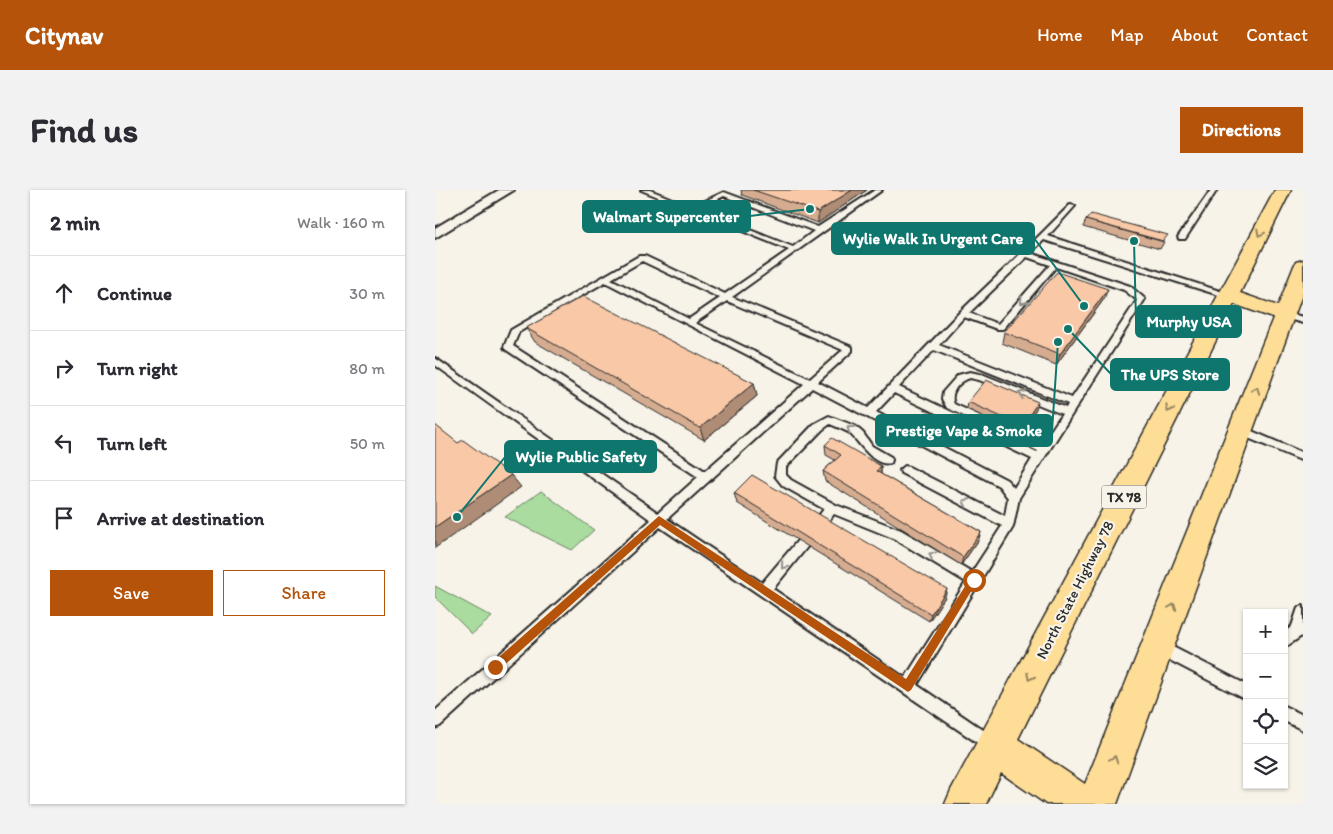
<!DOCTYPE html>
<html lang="en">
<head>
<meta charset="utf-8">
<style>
  :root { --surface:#fff; --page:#f2f2f3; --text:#2b2b33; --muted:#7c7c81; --line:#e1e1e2; --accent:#b45309 }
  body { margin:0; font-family:Itim,sans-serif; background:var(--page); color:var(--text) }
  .controls { position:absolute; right:15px; bottom:15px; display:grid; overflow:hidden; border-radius:0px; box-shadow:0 1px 4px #0004 }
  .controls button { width:45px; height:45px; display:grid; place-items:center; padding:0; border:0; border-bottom:1px solid var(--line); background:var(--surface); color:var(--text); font:25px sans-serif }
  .stop { position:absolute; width:15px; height:15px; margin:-11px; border:4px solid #b45309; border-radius:50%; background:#fff }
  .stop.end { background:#b45309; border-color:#fff; box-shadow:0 1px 5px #0008 }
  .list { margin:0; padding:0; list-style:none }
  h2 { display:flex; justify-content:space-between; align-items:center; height:65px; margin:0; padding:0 20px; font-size:21px }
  h2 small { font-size:16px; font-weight:400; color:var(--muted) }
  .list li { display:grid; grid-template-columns:32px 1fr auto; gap:15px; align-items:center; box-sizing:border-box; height:75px; padding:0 20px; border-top:1px solid var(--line) }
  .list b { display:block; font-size:19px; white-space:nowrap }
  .list em { font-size:16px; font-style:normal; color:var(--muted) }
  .actions { display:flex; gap:10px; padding:15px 20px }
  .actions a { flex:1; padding:11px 0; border:1px solid var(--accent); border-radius:0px; text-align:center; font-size:18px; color:var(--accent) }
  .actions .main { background:var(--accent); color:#fff }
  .icon { flex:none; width:28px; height:28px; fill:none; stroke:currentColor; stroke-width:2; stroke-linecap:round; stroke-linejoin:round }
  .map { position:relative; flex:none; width:868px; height:614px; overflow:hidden; border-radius:0px }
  header { display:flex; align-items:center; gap:30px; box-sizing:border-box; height:70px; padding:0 25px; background:var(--accent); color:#fff }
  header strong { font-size:24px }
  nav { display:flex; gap:28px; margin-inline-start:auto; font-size:18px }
  .intro { display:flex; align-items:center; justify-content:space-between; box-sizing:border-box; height:120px; padding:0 30px }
  h1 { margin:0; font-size:35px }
  .button { padding:12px 22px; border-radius:0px; background:var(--accent); color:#fff; font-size:18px; font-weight:700 }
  main { display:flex; gap:30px; padding:0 30px }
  aside { flex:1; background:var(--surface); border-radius:0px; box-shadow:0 1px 4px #0004 }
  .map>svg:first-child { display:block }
</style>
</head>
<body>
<header>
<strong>Citynav</strong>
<nav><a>Home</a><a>Map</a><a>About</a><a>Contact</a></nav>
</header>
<div class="intro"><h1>Find us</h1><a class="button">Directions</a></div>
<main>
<aside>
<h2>2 min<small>Walk · 160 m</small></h2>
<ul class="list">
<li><svg class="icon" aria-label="ahead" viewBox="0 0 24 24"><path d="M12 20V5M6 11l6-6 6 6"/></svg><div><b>Continue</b></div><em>30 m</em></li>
<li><svg class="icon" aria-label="right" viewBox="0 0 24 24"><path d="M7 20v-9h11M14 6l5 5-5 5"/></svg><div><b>Turn right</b></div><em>80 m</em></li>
<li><svg class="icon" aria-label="left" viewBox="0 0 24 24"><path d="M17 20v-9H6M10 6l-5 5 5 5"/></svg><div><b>Turn left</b></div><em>50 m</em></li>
<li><svg class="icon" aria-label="arrive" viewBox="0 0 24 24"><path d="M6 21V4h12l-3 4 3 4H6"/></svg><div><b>Arrive at destination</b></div></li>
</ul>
<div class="actions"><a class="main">Save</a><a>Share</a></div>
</aside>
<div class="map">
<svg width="868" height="614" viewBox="0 0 868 614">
  <rect width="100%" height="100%" fill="#f7f3e8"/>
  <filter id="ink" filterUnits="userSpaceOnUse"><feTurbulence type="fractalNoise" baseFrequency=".02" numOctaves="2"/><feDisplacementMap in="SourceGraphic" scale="10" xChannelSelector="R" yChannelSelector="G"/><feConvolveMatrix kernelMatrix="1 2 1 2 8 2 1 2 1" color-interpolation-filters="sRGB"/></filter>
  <g filter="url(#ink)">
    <g fill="#a9dc9e" stroke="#6a8464">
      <polygon points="106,301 159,340 137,360 70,327"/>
      <polygon points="0,396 57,427 37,444 0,407"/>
    </g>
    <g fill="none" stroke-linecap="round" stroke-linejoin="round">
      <defs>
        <g id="lane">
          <path d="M206,0H215L257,17L289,2L383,37L440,0H447L297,107L417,157V161L383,192L433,218L525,122L605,45L635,15L640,16L613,46L797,105L790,107L609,50L595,63L695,96L710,109L584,308L578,337L482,495L563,550L566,555L563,560L558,563L553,560L225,337L5,536L0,538V521L216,330L0,175V168L223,323L263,287L70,159L69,157L76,140L204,66H210L290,104L354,60ZM289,6L379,41L358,57L262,19ZM592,67L615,75L563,134L534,123ZM207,71L285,108L254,129L176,89ZM621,77L689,100L702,110L637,208L504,155L529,127L562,139H568ZM170,92L369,194L270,281L78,156L84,142ZM292,111L408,160L375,189L260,133ZM499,160L633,214L631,218L549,185L535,182L523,185L508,202L507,209L512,218L603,261L602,262L464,197ZM535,188L544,190L627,224L607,254L519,214C514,203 524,191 535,188ZM377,198L564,296L573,308L570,326L474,277L470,276L465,280L466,283L567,336L537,382L466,340L401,315L356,290L351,285V277L387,240L395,234C401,237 408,239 413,242C424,250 438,278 456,273L457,270L456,267L437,256L428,243L420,236L394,226L379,234L342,273L340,286L348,296L389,319L379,332L381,335C390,338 394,330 399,324L458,348L531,392L470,488L338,399L372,357L374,353L372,349L368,348L364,349L327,393L232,329ZM459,203L597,269L579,298L572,290L441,222Z"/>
          <polygon points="776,0 782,0 750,49 744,49 743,47"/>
          <polygon points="849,122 868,127 868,133 846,127 846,123"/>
          <polygon points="805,236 868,263 868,271 801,243 800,240 801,237"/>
          <polygon points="868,416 868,445 849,458 849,443 857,436 863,418"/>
          <polygon points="724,450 812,495 812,510 719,462 717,457 719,452"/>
          <polygon points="849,516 868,525 868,540 849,531"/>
        </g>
        <polygon id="street" points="64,0 79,0 0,48 0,38"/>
        <path id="primary" d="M840,0H856L805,103L843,116L859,76L861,72L868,70V102L682,614H611L566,583L551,614H510L516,600ZM799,114L838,128L650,594L583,549Z"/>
      </defs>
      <use href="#lane" stroke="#2b2b2b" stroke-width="4"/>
      <use href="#street" stroke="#2b2b2b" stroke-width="4"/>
      <use href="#primary" stroke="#2b2b2b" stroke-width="3"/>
      <use href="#lane" fill="#f7f3e8" fill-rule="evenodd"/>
      <use href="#street" fill="#f7f3e8" fill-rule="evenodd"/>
      <use href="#primary" fill="#fedd96" fill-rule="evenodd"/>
    </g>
    <g fill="#d5ac90" stroke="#2b2b2b">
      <polygon points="306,0 432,0 383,33 307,5"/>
      <polygon points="651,30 729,52 725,59 648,37"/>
      <polygon points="669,109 621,175 567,153 569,142"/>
      <polygon points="91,138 319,193 322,206 269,250 100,152"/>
      <polygon points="533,212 601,219 584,243 532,219"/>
      <polygon points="390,255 446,276 446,284 546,342 543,351 526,375 390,291 388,281 400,270 391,265"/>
      <polygon points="299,303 510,407 494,431 302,313"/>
    </g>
    <g fill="#ae8c75" stroke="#2b2b2b">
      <polygon points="417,0 432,0 383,33 383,22"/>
      <polygon points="673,99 669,109 621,175 625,164"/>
      <polygon points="319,193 322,206 269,250 265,238"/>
      <polygon points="603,212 601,219 584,243 587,236"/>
      <polygon points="446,276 446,286 441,281"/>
      <polygon points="76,285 86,297 0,358 0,337"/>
      <polygon points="546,342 543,351 526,375 528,367"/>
      <polygon points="512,399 510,407 494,431 496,424"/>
    </g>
    <g fill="#f8c8a7" stroke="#2b2b2b">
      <polygon points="318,0 417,0 383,22"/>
      <polygon points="656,24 733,45 728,51 651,30"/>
      <polygon points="622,82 673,99 625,164 569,142"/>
      <polygon points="148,106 319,193 265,238 91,138"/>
      <polygon points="551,190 603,212 587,236 533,212"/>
      <polygon points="0,235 23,253 28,250 76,285 0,337"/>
      <polygon points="397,248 446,276 441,281 546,342 528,367 388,281 406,265 390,255"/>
      <polygon points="317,285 512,399 496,424 299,303"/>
    </g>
    <defs><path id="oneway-chevron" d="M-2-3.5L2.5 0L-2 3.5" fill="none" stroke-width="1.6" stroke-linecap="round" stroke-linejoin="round" transform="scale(1.25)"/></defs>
    <g stroke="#948460">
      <use href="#oneway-chevron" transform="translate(825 43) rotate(117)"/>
      <use href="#oneway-chevron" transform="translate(821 200) rotate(-69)"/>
      <use href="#oneway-chevron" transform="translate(734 219) rotate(117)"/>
      <use href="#oneway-chevron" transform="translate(738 417) rotate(-69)"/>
      <use href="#oneway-chevron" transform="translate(595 487) rotate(117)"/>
      <use href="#oneway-chevron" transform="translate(679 569) rotate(-69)"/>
    </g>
    <g stroke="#918f8a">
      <use href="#oneway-chevron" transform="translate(588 111) rotate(131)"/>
      <use href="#oneway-chevron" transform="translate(587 204) rotate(-157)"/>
      <use href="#oneway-chevron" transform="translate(415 239) rotate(-146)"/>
      <use href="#oneway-chevron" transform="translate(531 312) rotate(-153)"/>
      <use href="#oneway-chevron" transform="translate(497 365) rotate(-149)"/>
      <use href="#oneway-chevron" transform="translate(349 376) rotate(129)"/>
    </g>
  </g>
  <polygon fill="#b45309" points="224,326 471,489 536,387 539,386 543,390 476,500 473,502 225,335 64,480 57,480 57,473"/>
  <g text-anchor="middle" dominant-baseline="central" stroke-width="4.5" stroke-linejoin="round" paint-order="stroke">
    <rect fill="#f7f3e8" stroke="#686764" stroke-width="1" x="666.5" y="295.5" width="45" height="23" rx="4"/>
    <g font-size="14" font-weight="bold" fill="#2b2b2b">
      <text x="689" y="307">TX 78</text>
    </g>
    <g font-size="15" fill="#2b2b2b" stroke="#f7f3e8">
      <text transform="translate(640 400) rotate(-63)">North State Highway 78</text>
    </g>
  </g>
  <path fill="none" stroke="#0f766e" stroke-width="2" d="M375 19L315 26M649 116L599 48M699 51L701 131M633 139L676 184M623 152L617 241M22 327L70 267"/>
  <g fill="#0f766e" stroke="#f7f3e8" stroke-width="2">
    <circle cx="375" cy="19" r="5"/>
    <circle cx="649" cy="116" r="5"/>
    <circle cx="699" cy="51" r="5"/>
    <circle cx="633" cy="139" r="5"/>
    <circle cx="623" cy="152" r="5"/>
    <circle cx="22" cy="327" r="5"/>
  </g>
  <g fill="#0f766e" stroke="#0f766e" stroke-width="2">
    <rect x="148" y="11" width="167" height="31" rx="5"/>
    <rect x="397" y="33" width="202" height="31" rx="5"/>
    <rect x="701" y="116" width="105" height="31" rx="5"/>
    <rect x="676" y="169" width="118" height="31" rx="5"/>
    <rect x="441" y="225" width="176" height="31" rx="5"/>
    <rect x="70" y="251" width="151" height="31" rx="5"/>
  </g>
  <g font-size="16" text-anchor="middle" font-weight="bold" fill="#fff">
    <text x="231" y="32">Walmart Supercenter</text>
    <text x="498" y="54">Wylie Walk In Urgent Care</text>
    <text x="754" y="137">Murphy USA</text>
    <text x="735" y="190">The UPS Store</text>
    <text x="529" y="246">Prestige Vape &amp; Smoke</text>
    <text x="146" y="272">Wylie Public Safety</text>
  </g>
</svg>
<div class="controls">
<button>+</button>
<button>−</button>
<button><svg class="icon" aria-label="locate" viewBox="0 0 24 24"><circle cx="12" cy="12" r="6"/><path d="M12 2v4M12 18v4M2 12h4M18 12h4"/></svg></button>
<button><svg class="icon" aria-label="layers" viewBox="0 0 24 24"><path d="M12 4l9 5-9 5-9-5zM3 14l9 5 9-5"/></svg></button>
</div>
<div class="stop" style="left:539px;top:390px"></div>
<div class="stop end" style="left:60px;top:477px"></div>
</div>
</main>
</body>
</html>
